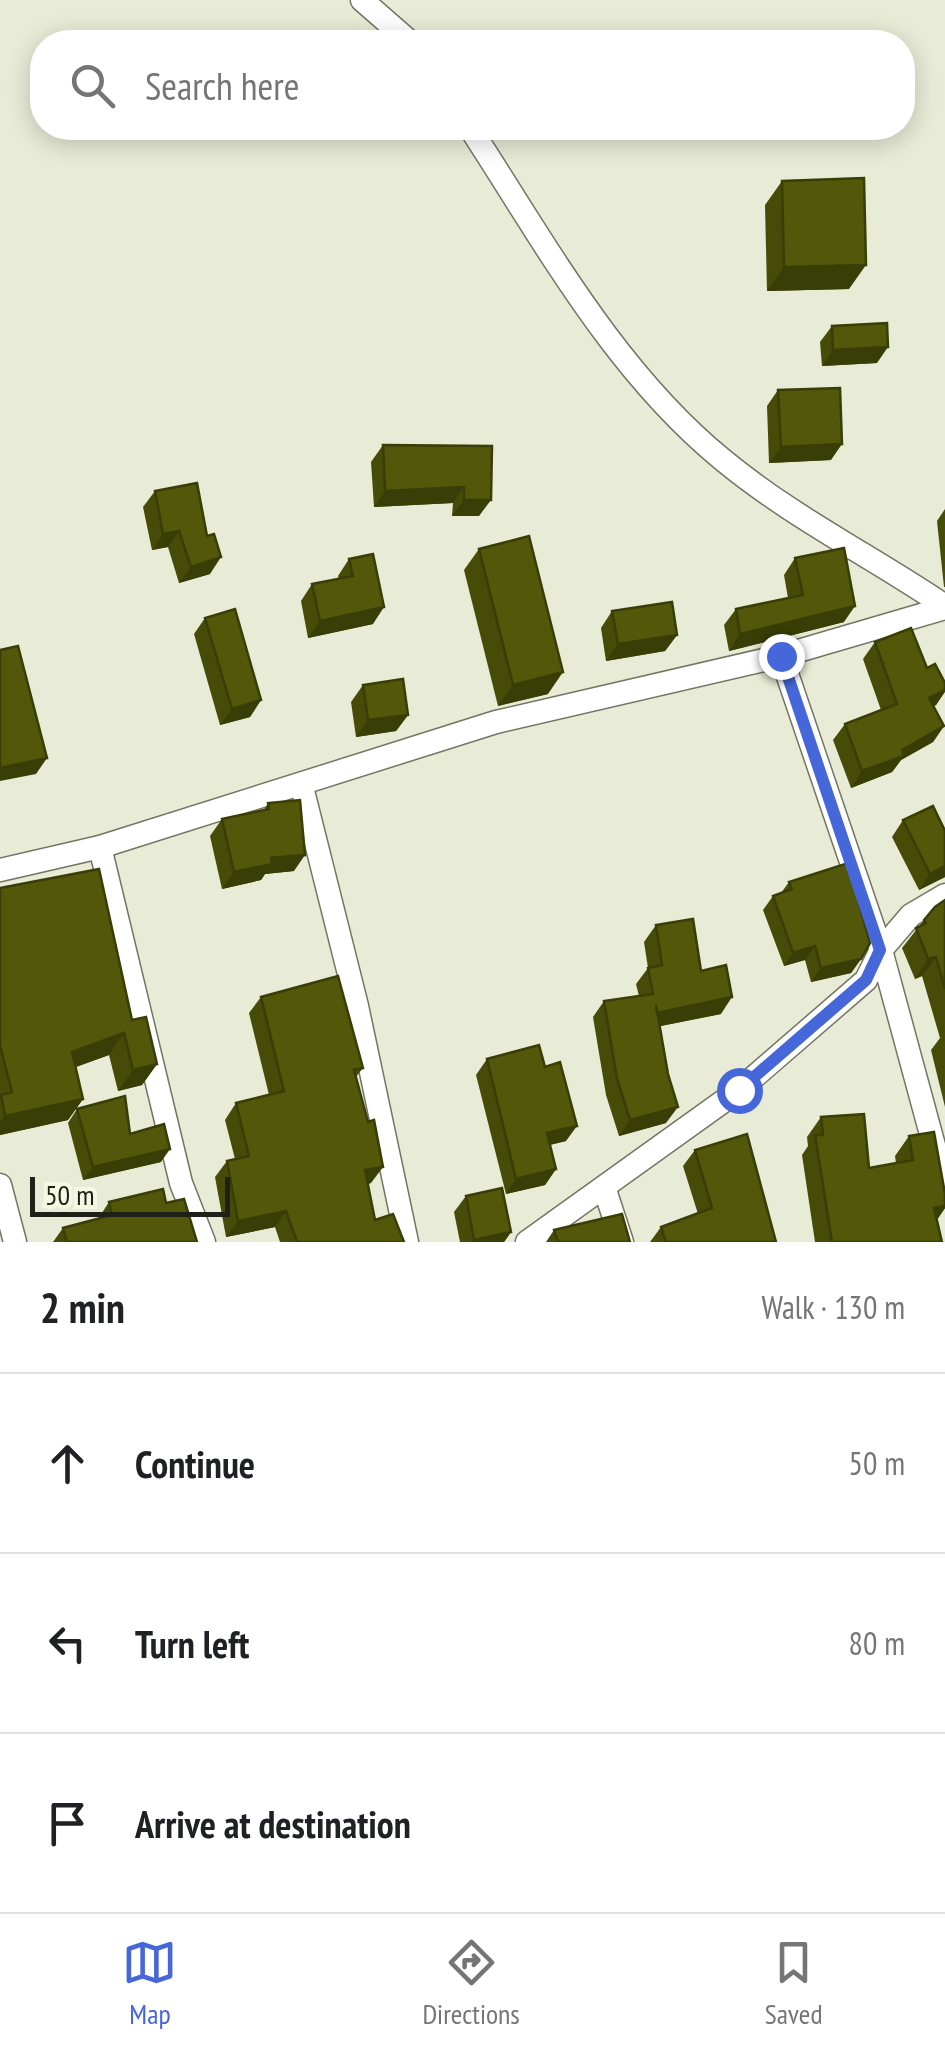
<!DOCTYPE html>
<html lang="en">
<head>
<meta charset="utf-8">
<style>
  :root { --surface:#fff; --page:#f2f2f2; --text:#202124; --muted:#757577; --line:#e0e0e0; --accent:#4667da }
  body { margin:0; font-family:"PT Sans Narrow",sans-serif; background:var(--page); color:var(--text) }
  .scale { position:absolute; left:30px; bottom:25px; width:200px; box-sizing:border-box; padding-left:10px; border:5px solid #1f2119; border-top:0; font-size:28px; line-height:35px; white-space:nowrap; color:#1f2119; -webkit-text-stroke:8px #f5f9e3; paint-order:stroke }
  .stop { position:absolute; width:30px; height:30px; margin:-22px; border:8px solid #4667da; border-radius:50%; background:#fff }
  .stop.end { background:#4667da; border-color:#fff; box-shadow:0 2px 10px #0008 }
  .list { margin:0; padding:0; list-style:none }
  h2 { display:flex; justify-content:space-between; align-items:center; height:130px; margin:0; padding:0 40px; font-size:42px }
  h2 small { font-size:32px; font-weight:400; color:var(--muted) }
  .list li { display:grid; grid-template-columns:65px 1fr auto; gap:30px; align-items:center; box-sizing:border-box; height:180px; padding:0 40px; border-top:2px solid var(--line) }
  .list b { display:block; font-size:38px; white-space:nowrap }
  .list em { font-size:32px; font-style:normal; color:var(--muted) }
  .icon { flex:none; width:55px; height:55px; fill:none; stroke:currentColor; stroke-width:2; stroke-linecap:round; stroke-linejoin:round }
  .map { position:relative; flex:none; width:945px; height:1242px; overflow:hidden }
  .search { position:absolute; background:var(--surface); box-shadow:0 5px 25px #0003; left:30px; right:30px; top:30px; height:110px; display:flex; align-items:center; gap:25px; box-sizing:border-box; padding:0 35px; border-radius:40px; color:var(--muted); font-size:38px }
  .sheet { height:670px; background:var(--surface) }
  nav { display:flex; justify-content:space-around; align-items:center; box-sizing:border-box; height:140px; border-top:2px solid var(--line); background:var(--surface); font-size:28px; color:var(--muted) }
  nav a { display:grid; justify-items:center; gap:5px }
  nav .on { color:var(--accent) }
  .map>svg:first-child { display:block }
</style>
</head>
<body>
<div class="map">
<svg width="945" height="1242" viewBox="0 0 945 1242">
  <rect width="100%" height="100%" fill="#e8ebd6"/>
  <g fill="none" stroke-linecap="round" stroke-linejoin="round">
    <defs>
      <g id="minor">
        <polyline points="362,0 410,42"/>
        <path d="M470,128C545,243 614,371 723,460C792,517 871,556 945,606"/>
        <polyline points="781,656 881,950 945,1186"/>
        <polyline points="302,787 357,1006 407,1242"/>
        <polyline points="100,847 181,1183 204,1242"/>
        <polyline points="0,870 100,847 496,722 781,656 945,608"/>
        <polyline points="0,1185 15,1242"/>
        <polyline points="605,1190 622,1242"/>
        <polyline points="527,1242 739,1090 866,980 881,950 911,915 945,895"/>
      </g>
    </defs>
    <use href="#minor" stroke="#727562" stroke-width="25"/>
    <use href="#minor" stroke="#fff" stroke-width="22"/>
  </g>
  <g fill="#474b08">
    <polygon points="782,181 849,289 767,291 765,205"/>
    <polygon points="832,326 877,363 822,366 820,342"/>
    <polygon points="778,390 831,460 769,463 767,406"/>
    <polygon points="383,445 492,446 479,516 452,516 453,503 374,507 371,462"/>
    <polygon points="155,491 210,574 179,583 168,547 152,550 143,507"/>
    <polygon points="945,509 945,587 944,587 937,521"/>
    <polygon points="479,549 548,694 498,706 464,570"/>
    <polygon points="795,558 844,622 729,651 724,625 736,609 788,598 784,575"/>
    <polygon points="349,559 373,624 308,638 301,601 312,584 339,579 338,576"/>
    <polygon points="612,611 677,635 665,651 606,661 601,628"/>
    <polygon points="205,618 261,700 250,717 220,725 194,634"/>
    <polygon points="875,642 927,668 945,683 945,692 936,705 933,706 944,726 933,742 901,760 892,772 851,788 833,740 845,724 881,710 863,659"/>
    <polygon points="363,685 408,715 396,731 356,737 351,702"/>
    <polygon points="268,803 294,871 265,874 261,880 222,889 210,836 222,819 264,810"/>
    <polygon points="903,820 945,877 919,890 892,837"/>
    <polygon points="789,882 861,959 851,973 811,982 805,960 784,966 763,910 773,896 781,893"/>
    <polygon points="0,888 132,1020 157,1064 142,1085 118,1091 109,1055 75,1067 83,1099 68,1120 0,1135"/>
    <polygon points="945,900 945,1107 931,1050 940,1038 922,976 915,979 902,948 924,920"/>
    <polygon points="656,925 701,971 721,1014 660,1026 666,1123 619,1136 606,1095 593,1017 604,1001 639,996 636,984 648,968 644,942"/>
    <polygon points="261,997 363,1068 356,1077 371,1183 368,1184 375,1220 404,1242 280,1242 275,1227 226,1237 215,1177 227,1161 235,1159 225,1120 236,1103 269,1095 249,1013"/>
    <polygon points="487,1059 545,1067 566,1141 550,1145 556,1169 545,1185 506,1194 476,1075"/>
    <polygon points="77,1109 130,1134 161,1162 83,1180 68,1123"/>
    <polygon points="821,1117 869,1168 896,1163 895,1156 909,1136 945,1194 945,1208 937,1220 942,1242 815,1242 802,1155 808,1146 807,1137"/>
    <polygon points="695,1150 776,1242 650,1242 661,1227 698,1214 683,1166"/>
    <polygon points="466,1196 511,1232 504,1242 460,1242 454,1212"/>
    <polygon points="109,1202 166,1203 197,1242 53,1242 63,1228 98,1219"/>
    <polygon points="554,1230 558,1242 546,1242"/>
  </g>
  <g fill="#393d06">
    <polygon points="866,265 849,289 767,291 784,267"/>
    <polygon points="888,347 877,363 822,366 833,350"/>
    <polygon points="842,444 831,460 769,463 781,447"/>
    <polygon points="464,487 453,503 374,507 385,491"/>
    <polygon points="464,500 491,500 479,516 452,516"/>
    <polygon points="179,531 168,547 152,550 163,534"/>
    <polygon points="221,557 210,574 179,583 191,567"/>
    <polygon points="855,606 844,622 729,651 740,634"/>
    <polygon points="384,607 373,624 308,638 320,621"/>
    <polygon points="677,635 665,651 606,661 618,644"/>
    <polygon points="563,672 548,694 498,706 513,685"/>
    <polygon points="945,690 936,705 917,715 929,698"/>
    <polygon points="261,700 250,717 220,725 232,709"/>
    <polygon points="408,715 396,731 356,737 368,720"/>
    <polygon points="944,726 933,742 901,760 892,772 851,788 862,771"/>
    <polygon points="47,758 36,774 0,781 0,768"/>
    <polygon points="305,855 294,871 265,874 261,880 222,889 234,872 271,858"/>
    <polygon points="945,866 945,877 919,890 930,874"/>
    <polygon points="815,946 805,960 784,966 793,953"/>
    <polygon points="936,957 922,976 915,979 928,959"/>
    <polygon points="861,959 851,973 811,982 821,968"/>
    <polygon points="732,997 721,1014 646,1029 657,1013"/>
    <polygon points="124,1033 109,1055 57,1074 72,1052"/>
    <polygon points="157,1064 142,1085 118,1091 133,1070"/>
    <polygon points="83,1099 68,1120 0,1135 0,1122 5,1116"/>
    <polygon points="678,1107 666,1123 619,1136 630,1120"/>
    <polygon points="577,1126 566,1141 536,1148 547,1133"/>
    <polygon points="170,1149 161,1162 83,1180 93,1167"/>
    <polygon points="383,1167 371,1183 354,1187 365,1170"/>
    <polygon points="556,1169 545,1185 506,1194 516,1179"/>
    <polygon points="945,1206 945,1208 933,1225 934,1208"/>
    <polygon points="286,1211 275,1227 226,1237 238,1221"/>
    <polygon points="511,1232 504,1242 473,1242 474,1240"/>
  </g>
  <g fill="#525709" stroke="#393d06" stroke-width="2.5">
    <polygon points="864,178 866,265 784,267 782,181"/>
    <polygon points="887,323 888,347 833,350 832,326"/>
    <polygon points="840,388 842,444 781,447 778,390"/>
    <polygon points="383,445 492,446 491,500 464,500 464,487 385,491"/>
    <polygon points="197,483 207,536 214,534 221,557 191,567 179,531 163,534 155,491"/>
    <polygon points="529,536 563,672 513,685 479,549"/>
    <polygon points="844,548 855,606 740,634 736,609 803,595 795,558"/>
    <polygon points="373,554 384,607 320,621 312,584 353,576 349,559"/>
    <polygon points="672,602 677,635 618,644 612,611"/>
    <polygon points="235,609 261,700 232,709 205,618"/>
    <polygon points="911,628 927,668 935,664 945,683 945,690 929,698 944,726 902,750 904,756 862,771 845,724 897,704 875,642"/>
    <polygon points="18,646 47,758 0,768 0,650"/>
    <polygon points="403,679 408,715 368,720 363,685"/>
    <polygon points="300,800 305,855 271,858 272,864 234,872 222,819 269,809 268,803"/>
    <polygon points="933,806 945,831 945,866 930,874 903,820"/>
    <polygon points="848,863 870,943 861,959 821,968 815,946 793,953 773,896 792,889 789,882"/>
    <polygon points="99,869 132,1020 146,1017 157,1064 133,1070 124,1033 72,1052 83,1099 5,1116 1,1095 12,1092 0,1046 0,888"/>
    <polygon points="945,900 945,989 936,957 928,959 916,928 926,923 924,920 935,907"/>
    <polygon points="693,919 701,971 726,965 732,997 657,1013 656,1005 668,1074 678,1107 630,1120 617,1079 604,1001 653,994 648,968 662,965 656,925"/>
    <polygon points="338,976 363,1068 354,1070 368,1122 374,1120 383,1167 365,1170 375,1220 393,1214 404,1242 297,1242 286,1211 238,1221 227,1161 249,1156 236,1103 284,1091 261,997"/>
    <polygon points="539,1045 545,1067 560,1062 577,1126 547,1133 556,1169 516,1179 487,1059"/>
    <polygon points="125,1096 130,1134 164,1124 170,1149 93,1167 77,1109"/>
    <polygon points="864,1114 869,1168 913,1160 909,1136 934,1132 945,1194 945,1206 934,1208 942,1242 832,1242 815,1135 823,1135 821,1117"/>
    <polygon points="747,1134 776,1242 666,1242 661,1227 712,1208 695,1150"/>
    <polygon points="502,1188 511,1232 474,1240 466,1196"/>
    <polygon points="163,1189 166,1203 184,1199 197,1242 67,1242 63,1228 112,1215 109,1202"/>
    <polygon points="622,1214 630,1242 558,1242 554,1230"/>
  </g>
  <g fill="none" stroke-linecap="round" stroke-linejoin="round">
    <polyline stroke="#4667da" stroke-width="12" points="739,1090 866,980 880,950 781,656"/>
  </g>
</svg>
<div class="scale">50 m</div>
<div class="stop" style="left:739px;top:1090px"></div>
<div class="stop end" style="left:781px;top:656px"></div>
<div class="search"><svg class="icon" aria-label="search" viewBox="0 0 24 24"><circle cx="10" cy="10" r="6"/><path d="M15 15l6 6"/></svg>Search here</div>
</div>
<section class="sheet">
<h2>2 min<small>Walk · 130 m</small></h2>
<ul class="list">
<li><svg class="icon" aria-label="ahead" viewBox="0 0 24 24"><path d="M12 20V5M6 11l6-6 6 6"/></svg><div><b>Continue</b></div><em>50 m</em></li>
<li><svg class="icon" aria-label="left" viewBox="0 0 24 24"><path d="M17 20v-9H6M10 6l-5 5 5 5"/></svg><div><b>Turn left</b></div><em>80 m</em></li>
<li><svg class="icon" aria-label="arrive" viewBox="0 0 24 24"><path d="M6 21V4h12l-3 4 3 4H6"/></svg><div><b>Arrive at destination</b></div></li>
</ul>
</section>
<nav>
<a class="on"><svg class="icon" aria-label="map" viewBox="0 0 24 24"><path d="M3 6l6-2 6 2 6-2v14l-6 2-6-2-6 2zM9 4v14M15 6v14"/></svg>Map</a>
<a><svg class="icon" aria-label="directions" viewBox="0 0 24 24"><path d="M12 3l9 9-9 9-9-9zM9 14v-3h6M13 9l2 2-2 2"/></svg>Directions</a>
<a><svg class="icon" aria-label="saved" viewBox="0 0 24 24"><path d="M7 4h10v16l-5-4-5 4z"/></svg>Saved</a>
</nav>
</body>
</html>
